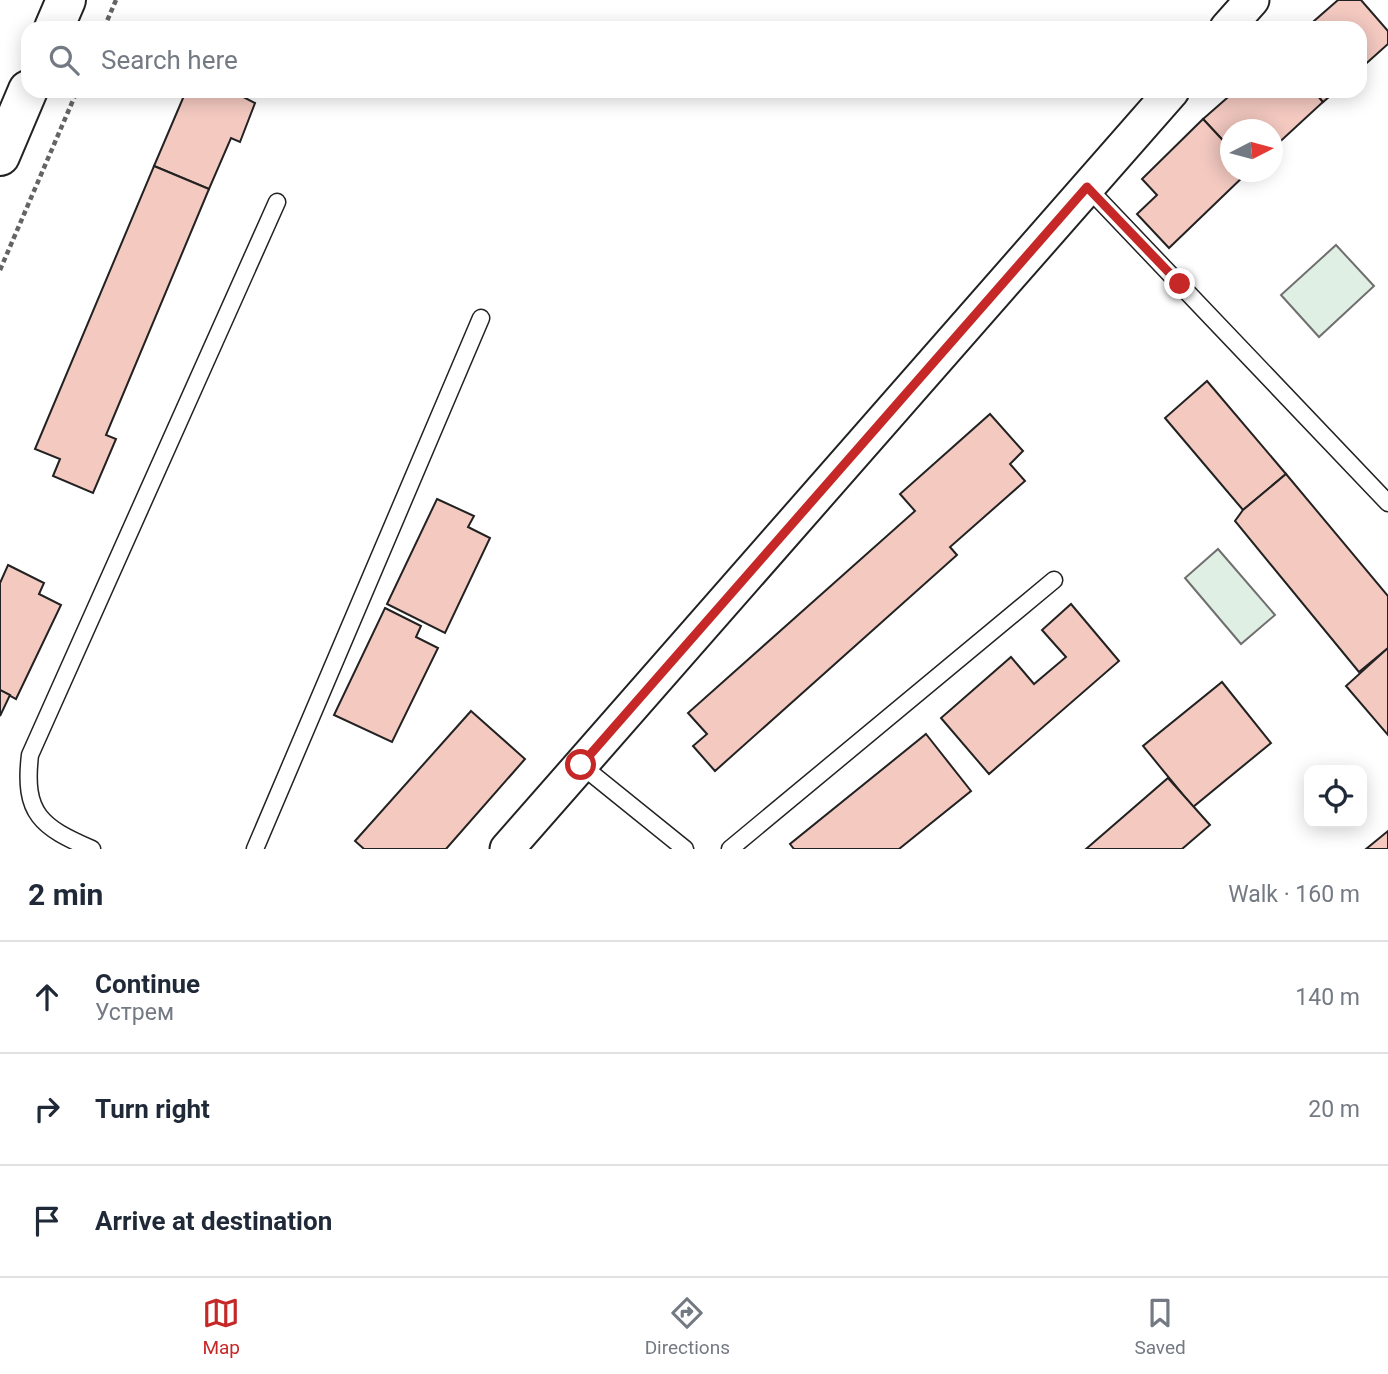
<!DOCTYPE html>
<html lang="en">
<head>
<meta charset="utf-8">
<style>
  :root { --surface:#fff; --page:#f2f2f3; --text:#1f2937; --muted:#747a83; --line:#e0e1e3; --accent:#c62828 }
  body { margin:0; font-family:Roboto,sans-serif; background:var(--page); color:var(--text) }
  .controls { position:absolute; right:21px; bottom:21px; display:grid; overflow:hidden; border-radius:14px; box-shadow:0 4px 18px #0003 }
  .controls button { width:63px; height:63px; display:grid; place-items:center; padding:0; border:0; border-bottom:2px solid var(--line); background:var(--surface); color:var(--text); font:35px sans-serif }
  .compass { position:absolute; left:1220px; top:119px; width:63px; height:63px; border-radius:50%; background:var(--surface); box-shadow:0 4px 18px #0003; rotate:84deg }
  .stop { position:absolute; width:21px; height:21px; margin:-16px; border:5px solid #c62828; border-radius:50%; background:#fff }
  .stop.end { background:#c62828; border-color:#fff; box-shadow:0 2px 7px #0008 }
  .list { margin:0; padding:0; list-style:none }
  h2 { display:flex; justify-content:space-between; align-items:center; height:91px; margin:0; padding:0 28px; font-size:30px }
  h2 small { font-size:23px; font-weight:400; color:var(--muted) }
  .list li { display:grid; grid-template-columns:46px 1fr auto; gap:21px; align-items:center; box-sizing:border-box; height:112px; padding:0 28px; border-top:2px solid var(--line) }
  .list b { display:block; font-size:26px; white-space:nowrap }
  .list p { margin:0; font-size:23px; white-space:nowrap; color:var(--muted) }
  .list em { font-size:23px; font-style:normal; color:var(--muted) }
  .icon { flex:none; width:38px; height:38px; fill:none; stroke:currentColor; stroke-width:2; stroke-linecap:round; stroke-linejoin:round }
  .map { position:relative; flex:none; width:1388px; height:849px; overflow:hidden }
  .search { position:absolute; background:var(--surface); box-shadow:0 4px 18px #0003; left:21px; right:21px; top:21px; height:77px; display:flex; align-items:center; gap:18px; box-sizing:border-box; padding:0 24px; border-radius:21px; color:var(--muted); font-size:26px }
  .sheet { height:427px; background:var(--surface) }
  nav { display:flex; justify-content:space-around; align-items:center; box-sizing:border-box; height:98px; border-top:2px solid var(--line); background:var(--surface); font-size:19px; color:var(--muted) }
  nav a { display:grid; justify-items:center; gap:4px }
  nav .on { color:var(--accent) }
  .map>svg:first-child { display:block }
</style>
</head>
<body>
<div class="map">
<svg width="1388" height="849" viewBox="0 0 1388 849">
  <rect width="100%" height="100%" fill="#fff"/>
  <g fill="#e0efe3" stroke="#6f6f6f" stroke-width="2">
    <polygon points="1336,245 1374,286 1319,337 1281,295"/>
    <polygon points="1218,549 1275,615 1241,644 1185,578"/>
  </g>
  <g fill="#f3c9c0" stroke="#222" stroke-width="2">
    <polygon points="1338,0 1361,0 1388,31 1388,44 1360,69 1360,28 1306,28"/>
    <polygon points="186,91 232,91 255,103 240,142 231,138 209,189 154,166"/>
    <polygon points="1235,91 1314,91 1323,102 1272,149 1272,130 1230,130 1230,148 1203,119"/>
    <polygon points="1314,91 1336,91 1323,102"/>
    <polygon points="1203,119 1230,148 1230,172 1248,172 1169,248 1137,214 1157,195 1142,179"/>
    <polygon points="154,166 209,189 106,435 116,439 93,493 53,476 60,459 35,449"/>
    <polygon points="1207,381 1286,474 1243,510 1165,418"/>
    <polygon points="990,414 1023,451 1010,464 1025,481 950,547 957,555 715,771 693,746 707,734 688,713 915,511 900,494"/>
    <polygon points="1286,474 1388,596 1388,648 1359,672 1235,521 1243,510"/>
    <polygon points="437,499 474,516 468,527 490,538 445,633 387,604"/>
    <polygon points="8,565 44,583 39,594 61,605 16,699 0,690 0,583"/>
    <polygon points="1071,604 1119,661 989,774 941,718 1011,657 1034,684 1066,657 1042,630"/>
    <polygon points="385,608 421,626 416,637 438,648 392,742 334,715"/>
    <polygon points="1388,648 1388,735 1346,686"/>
    <polygon points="1222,682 1271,743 1193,807 1143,746"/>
    <polygon points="0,690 10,695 0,716"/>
    <polygon points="471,711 525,759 446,849 364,849 355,841"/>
    <polygon points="926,734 971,791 899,849 794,849 790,844"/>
    <polygon points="1168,778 1210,825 1182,849 1086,849"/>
    <polygon points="1388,831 1388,849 1366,849"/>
  </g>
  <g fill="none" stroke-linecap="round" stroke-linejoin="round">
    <defs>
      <g id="lane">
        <polyline points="1087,187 1388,503"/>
        <polyline points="581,765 685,849"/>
        <path d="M92,849C41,827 23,814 30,755L277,202"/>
        <polyline points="255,849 481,318"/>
        <polyline points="730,849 1054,580"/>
      </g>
      <g id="street">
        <polyline points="1227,28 1252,0"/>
        <polyline points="507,849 1172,91"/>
      </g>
      <g id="secondary">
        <polyline points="54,28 66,0"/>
        <polyline points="0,156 28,90"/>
      </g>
    </defs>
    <use href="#lane" stroke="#222" stroke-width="19"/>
    <use href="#street" stroke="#222" stroke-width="37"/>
    <use href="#secondary" stroke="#222" stroke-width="42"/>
    <g stroke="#646464" stroke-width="4.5" stroke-dasharray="5 3.5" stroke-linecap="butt">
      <polyline points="104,28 116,0"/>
      <polyline points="0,270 77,91"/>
    </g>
    <use href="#lane" stroke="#fff" stroke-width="16"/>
    <use href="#street" stroke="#fff" stroke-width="33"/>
    <use href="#secondary" stroke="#fff" stroke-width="38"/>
  </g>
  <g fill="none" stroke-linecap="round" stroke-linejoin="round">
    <polyline stroke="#c62828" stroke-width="9" points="581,765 1087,187 1180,284"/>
  </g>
</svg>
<div class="controls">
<button><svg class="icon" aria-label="locate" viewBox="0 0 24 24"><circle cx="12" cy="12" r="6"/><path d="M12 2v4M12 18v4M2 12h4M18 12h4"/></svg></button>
</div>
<svg class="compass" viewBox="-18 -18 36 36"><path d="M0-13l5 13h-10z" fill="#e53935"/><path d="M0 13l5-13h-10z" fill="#747a83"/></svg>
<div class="stop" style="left:581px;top:765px"></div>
<div class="stop end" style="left:1180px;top:284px"></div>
<div class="search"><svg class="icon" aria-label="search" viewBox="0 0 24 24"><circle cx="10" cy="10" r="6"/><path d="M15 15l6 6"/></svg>Search here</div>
</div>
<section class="sheet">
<h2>2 min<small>Walk · 160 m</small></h2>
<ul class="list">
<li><svg class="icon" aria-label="ahead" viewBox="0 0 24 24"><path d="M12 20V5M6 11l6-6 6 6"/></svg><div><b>Continue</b><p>Устрем</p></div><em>140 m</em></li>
<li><svg class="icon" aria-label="right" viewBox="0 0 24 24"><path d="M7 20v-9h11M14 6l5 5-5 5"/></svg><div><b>Turn right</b></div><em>20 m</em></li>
<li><svg class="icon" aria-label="arrive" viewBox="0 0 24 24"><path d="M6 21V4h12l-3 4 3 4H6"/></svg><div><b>Arrive at destination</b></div></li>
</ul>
</section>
<nav>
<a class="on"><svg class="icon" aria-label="map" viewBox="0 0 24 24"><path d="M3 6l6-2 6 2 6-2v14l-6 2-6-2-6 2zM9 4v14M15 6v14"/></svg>Map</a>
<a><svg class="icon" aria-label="directions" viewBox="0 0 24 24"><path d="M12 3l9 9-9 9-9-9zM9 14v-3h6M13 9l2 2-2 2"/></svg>Directions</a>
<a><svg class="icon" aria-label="saved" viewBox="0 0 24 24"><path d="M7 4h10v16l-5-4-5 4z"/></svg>Saved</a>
</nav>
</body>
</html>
